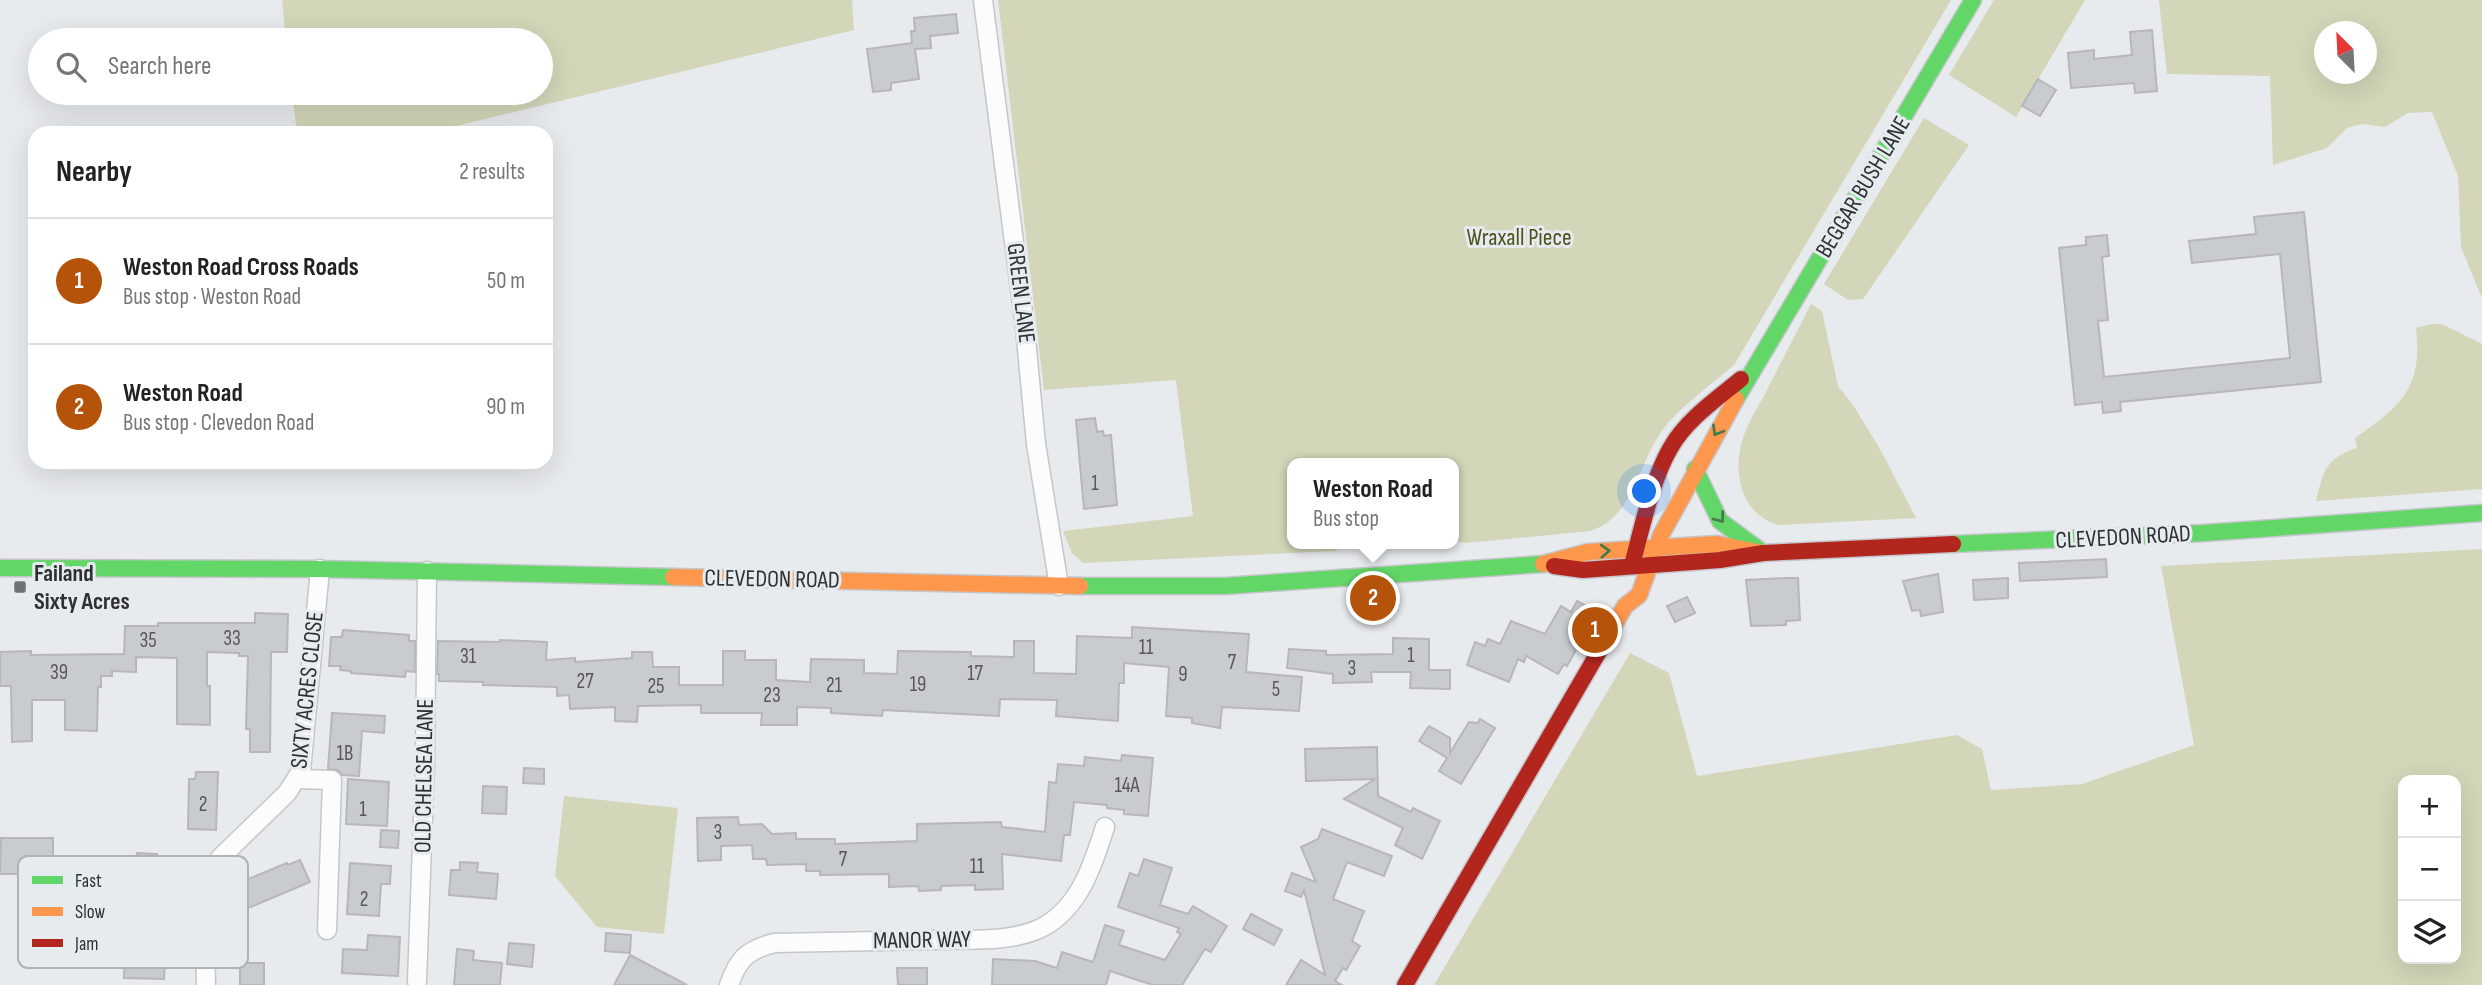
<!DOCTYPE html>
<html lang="en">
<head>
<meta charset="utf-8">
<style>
  :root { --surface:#fff; --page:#f6f6f6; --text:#222; --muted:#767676; --line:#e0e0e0; --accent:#b45309 }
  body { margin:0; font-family:"Sofia Sans Condensed",sans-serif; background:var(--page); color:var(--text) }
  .controls { position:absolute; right:21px; bottom:21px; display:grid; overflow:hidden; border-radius:14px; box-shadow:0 7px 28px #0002 }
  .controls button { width:63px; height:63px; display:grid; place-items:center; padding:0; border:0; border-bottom:2px solid var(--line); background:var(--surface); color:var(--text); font:35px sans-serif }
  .compass { position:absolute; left:2314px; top:21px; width:63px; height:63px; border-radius:50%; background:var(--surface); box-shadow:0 7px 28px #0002; rotate:336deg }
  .you { position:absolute; left:1645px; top:492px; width:24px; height:24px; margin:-18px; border:5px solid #fff; border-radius:50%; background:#1a73e8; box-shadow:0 0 0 10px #1a73e833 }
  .badge { display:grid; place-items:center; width:46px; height:46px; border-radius:50%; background:var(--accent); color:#fff; font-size:23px; font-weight:700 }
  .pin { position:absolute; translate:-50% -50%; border:4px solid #fff; box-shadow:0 2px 7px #0006 }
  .popup { position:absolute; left:1287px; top:458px; width:172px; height:91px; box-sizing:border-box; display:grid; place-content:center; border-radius:14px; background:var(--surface); filter:drop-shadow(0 2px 5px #0005); font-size:23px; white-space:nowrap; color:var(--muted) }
  .popup b { font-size:26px; color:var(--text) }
  .popup::after { content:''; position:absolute; left:50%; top:100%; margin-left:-14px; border:14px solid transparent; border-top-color:var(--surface) }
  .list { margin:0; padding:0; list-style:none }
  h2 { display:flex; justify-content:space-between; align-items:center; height:91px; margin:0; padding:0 28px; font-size:30px }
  h2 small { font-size:23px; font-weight:400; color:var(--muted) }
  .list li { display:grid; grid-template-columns:46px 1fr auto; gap:21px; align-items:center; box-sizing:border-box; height:126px; padding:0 28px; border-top:2px solid var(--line) }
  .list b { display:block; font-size:26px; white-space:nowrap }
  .list p { margin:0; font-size:23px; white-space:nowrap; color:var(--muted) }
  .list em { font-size:23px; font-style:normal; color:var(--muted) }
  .icon { flex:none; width:38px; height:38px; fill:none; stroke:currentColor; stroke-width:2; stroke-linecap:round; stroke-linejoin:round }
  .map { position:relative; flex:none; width:2482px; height:985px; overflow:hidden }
  .search { position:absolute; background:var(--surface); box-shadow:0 7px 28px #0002; left:28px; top:28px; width:525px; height:77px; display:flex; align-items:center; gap:18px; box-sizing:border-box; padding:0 24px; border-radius:38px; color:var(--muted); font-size:26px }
  .panel { position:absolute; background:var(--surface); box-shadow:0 7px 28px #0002; left:28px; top:126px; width:525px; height:343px; border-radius:21px }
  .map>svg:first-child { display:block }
</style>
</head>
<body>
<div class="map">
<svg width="2482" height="985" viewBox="0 0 2482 985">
  <rect width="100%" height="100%" fill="#e8ebee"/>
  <g fill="#d3d6b8" fill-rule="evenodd">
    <polygon points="282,0 852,0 854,30 427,133 297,133 292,93 541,93 541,40 286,40"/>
    <path d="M998,0H1951L1734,365C1710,386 1680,406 1661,432C1638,465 1633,518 1590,531L1466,543L1454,541V463H1292V544H1354L1334,551L1083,563L1072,553L1063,531L1193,516L1176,380L1044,390Z"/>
    <polygon points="1994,0 2085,0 2016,117 1949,75"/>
    <path d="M2159,0H2482V298L2461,247L2458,176L2432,112L2408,113L2385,127L2362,124L2347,128L2327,148L2273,165L2270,76L2167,74ZM2324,32H2366V74H2324Z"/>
    <polygon points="1924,118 1969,145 1863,299 1848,300 1824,284"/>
    <path d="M1811,304L1822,311L1838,386L1853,405L1880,449L1916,518L1779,525C1740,515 1731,469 1744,435C1749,420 1759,406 1766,392C1781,362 1796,333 1811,304Z"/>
    <path d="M2432,324H2442L2482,344V489L2316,501C2324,470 2325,459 2357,448L2355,438C2401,406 2423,388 2416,328Z"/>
    <path d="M2482,549V985H1434L1630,653L1669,673L1697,776L1957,735L1982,749L1991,790L2082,784L2194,745L2161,566ZM2403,780H2456V959H2403Z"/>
    <polygon points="564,796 678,808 664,934 597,927 555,876"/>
  </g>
  <g fill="#c9ccce" stroke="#b5b7ba" stroke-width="2">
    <polygon points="956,14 958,33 930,36 931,48 915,49 919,79 891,83 891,90 873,92 867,49 912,43 911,31 915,31 914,18"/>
    <polygon points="2152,30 2157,91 2135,93 2134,83 2071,88 2068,53 2094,50 2094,59 2132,55 2130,32"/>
    <polygon points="2038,79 2056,90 2040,116 2022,106"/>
    <polygon points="2304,212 2321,382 2120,402 2121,411 2103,413 2102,402 2075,405 2059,248 2086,245 2086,237 2107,235 2109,256 2102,257 2108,320 2098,321 2104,377 2290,358 2280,254 2192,263 2189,241 2256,234 2254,217"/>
    <polygon points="1095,418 1097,432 1103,431 1104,436 1111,435 1117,505 1084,509 1076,420"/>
    <polygon points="2106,559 2107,577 2020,581 2019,563"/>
    <polygon points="1938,574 1943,612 1921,616 1920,610 1912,611 1903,581"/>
    <polygon points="1787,578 1798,578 1800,620 1786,621 1786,625 1751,626 1746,580"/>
    <polygon points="2008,578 2008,598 1974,600 1973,580"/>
    <polygon points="1687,597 1695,613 1675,622 1667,606"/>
    <polygon points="1577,601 1597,612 1567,666 1564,664 1558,674 1526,656 1524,662 1518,659 1509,682 1467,665 1475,642 1485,646 1488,639 1500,644 1511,621 1545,634 1561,606 1571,612"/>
    <polygon points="255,613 288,614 287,652 271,652 270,752 250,752 250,729 246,729 248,656 239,656 239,653 207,652 207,686 210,686 210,725 177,724 177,658 136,657 136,672 112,671 112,676 101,676 101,687 98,687 97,731 65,730 65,700 32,700 32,741 12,742 11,686 0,686 0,652 31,651 31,655 124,654 125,626 158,626 158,623 255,623"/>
    <polygon points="1132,627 1249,634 1246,672 1302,677 1299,711 1222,707 1220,728 1192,723 1192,718 1166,716 1169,667 1124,663 1124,683 1119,683 1118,721 1056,716 1057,700 1000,699 999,716 883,710 882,716 831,713 831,708 797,707 797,725 761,725 762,713 701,713 701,705 638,706 637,722 615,721 615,707 570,709 569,695 557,696 557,687 483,685 483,682 439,681 439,674 437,674 438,641 500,642 500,640 547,642 546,660 575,658 575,662 632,658 632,652 652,652 653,667 679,667 679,685 723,685 723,651 745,651 745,660 776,660 776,680 810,682 811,659 864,660 864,673 897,674 898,651 971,652 971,656 1014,657 1014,641 1034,641 1034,673 1076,674 1077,636 1132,638"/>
    <polygon points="343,630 409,635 409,641 415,641 415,672 406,671 405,677 351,673 351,671 340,670 341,666 329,666 331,637 342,637"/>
    <polygon points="1393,638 1429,639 1429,670 1450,670 1450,689 1410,688 1411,672 1371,672 1372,682 1333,683 1333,674 1287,668 1289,649 1326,651 1326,655 1393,654"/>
    <polygon points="332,713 385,716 384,733 362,731 359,776 342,775 337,770 328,769"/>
    <polygon points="1480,719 1495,728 1461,784 1439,771 1447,758 1419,741 1429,726 1450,738 1450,753 1469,722 1478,723"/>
    <polygon points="1377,747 1378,796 1411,812 1413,808 1440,821 1422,859 1395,845 1403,828 1344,799 1375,779 1306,781 1305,749"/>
    <polygon points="1122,755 1153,758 1148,816 1124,814 1124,810 1107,808 1107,805 1074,802 1070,835 1064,835 1061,861 1002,854 1003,889 975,890 975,885 941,886 941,890 919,891 918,886 889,887 889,874 820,875 820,871 806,871 806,864 767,865 766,859 753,859 752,845 721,846 721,860 698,861 697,818 738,817 739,825 762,824 772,834 796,833 796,839 835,839 835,844 917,841 917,824 1001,822 1002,827 1045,832 1049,782 1056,783 1058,764 1084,766 1085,757 1121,761"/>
    <polygon points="524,768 544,769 544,784 523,783"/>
    <polygon points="196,772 218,772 216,830 188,829 189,779 195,779"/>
    <polygon points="348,779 389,782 387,826 346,824"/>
    <polygon points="483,786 507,787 506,814 482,813"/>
    <polygon points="1322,829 1392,856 1384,876 1347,862 1333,899 1364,911 1352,941 1360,946 1346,970 1343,968 1335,981 1342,985 1286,985 1301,960 1325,975 1304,890 1301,897 1285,891 1292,873 1316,882 1301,847 1318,839"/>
    <polygon points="381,830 399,831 398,848 380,847"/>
    <polygon points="1,838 53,838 53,867 32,868 32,874 0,874"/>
    <polygon points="137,853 157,854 157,861 162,861 161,885 165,885 165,941 170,941 169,958 165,958 164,979 124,978 125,945 122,945 122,940 114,939 115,919 121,919 122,877 136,878"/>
    <polygon points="1144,859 1172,868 1160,905 1188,914 1193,906 1227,926 1211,952 1205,949 1182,985 1153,985 1110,971 1106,985 992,985 993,959 1035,961 1057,968 1062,952 1093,962 1105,925 1124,931 1119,945 1165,960 1181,934 1177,932 1179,928 1118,907 1130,873 1138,876"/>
    <polygon points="300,860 310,882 246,909 236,884 287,863 288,865"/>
    <polygon points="460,862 478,863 477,872 498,874 496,899 449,895 451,870 460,870"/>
    <polygon points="350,863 391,866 390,884 381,884 379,916 347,914"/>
    <polygon points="1251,914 1282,930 1274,945 1243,929"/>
    <polygon points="606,933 631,935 630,953 605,951"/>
    <polygon points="368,935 400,937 398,976 342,973 343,949 367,950"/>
    <polygon points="509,943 534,945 532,967 507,964"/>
    <polygon points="457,949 474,951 473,960 502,963 500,985 454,985"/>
    <polygon points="630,955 687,985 614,985"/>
    <rect x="240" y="963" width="24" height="22"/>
    <polygon points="897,968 927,968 927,985 898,985"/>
  </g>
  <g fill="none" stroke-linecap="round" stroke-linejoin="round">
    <defs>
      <g id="street">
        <polyline points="983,0 1025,328 1036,444 1059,586"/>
        <polyline points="298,779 332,780 327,930"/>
        <polyline points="417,981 425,764 427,571"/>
        <polyline points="206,985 204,898 211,872 220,858 287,793 301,771 320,569"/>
        <path d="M729,985C738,959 747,950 774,943C828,942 881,941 935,940C968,939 1010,943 1041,928C1079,909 1093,865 1105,827"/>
      </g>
      <g id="fast">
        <polyline points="1736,399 1973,0"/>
        <polyline points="1695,469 1720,521 1758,549"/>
        <polyline points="1953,544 2204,533 2482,513"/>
        <polyline points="0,568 320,569 673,577"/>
        <polyline points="1080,586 1225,586 1543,564"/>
      </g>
      <g id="slow">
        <polyline points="1543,564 1588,552 1717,544 1763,553"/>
        <polyline points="673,577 1080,586"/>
        <polyline points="1605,641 1625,606 1639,595 1661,535 1736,399"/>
      </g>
      <g id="jam">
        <path d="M1632,565C1642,528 1652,479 1671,447C1687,419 1717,399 1741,379"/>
        <polyline points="1554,566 1583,570 1720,560 1763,553 1953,544"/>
        <polyline points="1405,985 1605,641"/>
      </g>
    </defs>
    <use href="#street" stroke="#c5c6c9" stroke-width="21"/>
    <use href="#fast" stroke="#c5c6c9" stroke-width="19"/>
    <use href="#slow" stroke="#c5c6c9" stroke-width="19"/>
    <use href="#jam" stroke="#c5c6c9" stroke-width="19"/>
    <use href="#street" stroke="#fcfcfc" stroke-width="18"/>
    <use href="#fast" stroke="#63d668" stroke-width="16"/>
    <use href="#slow" stroke="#ff974d" stroke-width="16"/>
    <use href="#jam" stroke="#b3261e" stroke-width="16"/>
  </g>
  <defs><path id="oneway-chevron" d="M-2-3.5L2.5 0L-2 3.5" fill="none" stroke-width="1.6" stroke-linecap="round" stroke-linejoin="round" transform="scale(1.75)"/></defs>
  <g stroke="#467b4a">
    <use href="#oneway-chevron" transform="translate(1717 431) rotate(120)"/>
    <use href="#oneway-chevron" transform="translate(1720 518) rotate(52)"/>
    <use href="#oneway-chevron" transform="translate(1605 551) rotate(-3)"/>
  </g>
  <rect fill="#6f7174" stroke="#e6ebf0" stroke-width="2.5" x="13" y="580" width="14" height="14" rx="3.5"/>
  <g text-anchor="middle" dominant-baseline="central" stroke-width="6" stroke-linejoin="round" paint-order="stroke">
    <g font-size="21" fill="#555759">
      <text x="1095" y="483">1</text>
      <text x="232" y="638">33</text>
      <text x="148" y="640">35</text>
      <text x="1146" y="647">11</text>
      <text x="1411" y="655">1</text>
      <text x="468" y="656">31</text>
      <text x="1232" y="662">7</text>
      <text x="1352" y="668">3</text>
      <text x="59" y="672">39</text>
      <text x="975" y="673">17</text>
      <text x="1183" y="674">9</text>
      <text x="585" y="681">27</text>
      <text x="918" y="684">19</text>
      <text x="834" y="685">21</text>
      <text x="656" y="686">25</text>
      <text x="1276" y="689">5</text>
      <text x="772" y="695">23</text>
      <text x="345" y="753">1B</text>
      <text x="1127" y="785">14A</text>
      <text x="203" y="804">2</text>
      <text x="363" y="809">1</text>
      <text x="718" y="832">3</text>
      <text x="843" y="859">7</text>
      <text x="977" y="866">11</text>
      <text x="364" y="899">2</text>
    </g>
    <g font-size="24" fill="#2e3032" stroke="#e6ebf0">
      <text transform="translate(1863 187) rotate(-59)">BEGGAR BUSH LANE</text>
      <text transform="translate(1021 293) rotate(83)">GREEN LANE</text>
      <text transform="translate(2123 537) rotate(-3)">CLEVEDON ROAD</text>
      <text transform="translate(772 579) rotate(1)">CLEVEDON ROAD</text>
      <text transform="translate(307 690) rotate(-84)">SIXTY ACRES CLOSE</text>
      <text transform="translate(424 776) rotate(-89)">OLD CHELSEA LANE</text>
      <text transform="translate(922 940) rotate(-1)">MANOR WAY</text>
    </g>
    <g font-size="24" fill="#4f511a" stroke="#e6ebf0">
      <text x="1519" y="237">Wraxall Piece</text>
    </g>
    <g font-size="24" font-weight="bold" fill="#2e3032" stroke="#e6ebf0" text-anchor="start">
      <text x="34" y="573">Failand<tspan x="34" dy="28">Sixty Acres</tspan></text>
    </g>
  </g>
  <rect x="18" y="856" width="230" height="112" rx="10" fill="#e6ebf0" stroke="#afb3b7" stroke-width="2"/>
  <rect x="32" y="876" width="31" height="8" fill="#63d668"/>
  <rect x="32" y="907" width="31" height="9" fill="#ff974d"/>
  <rect x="32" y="939" width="31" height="8" fill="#b3261e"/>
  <g font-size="19" fill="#2e3032">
    <text x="75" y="887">Fast</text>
    <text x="75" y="918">Slow</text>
    <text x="75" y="950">Jam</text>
  </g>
</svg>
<div class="controls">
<button>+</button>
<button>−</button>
<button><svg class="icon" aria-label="layers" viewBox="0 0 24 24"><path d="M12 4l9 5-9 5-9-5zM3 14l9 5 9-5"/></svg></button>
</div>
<svg class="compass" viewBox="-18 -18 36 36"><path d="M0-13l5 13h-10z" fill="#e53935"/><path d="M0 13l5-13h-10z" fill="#767676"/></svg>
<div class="you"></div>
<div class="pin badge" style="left:1595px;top:630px">1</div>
<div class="pin badge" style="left:1373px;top:598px">2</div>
<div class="popup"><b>Weston Road</b>Bus stop</div>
<div class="search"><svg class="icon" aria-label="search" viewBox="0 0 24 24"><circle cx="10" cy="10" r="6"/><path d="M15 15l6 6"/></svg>Search here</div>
<section class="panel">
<h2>Nearby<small>2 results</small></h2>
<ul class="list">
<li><span class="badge">1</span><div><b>Weston Road Cross Roads</b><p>Bus stop · Weston Road</p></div><em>50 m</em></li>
<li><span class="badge">2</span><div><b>Weston Road</b><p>Bus stop · Clevedon Road</p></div><em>90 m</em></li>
</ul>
</section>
</div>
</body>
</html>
